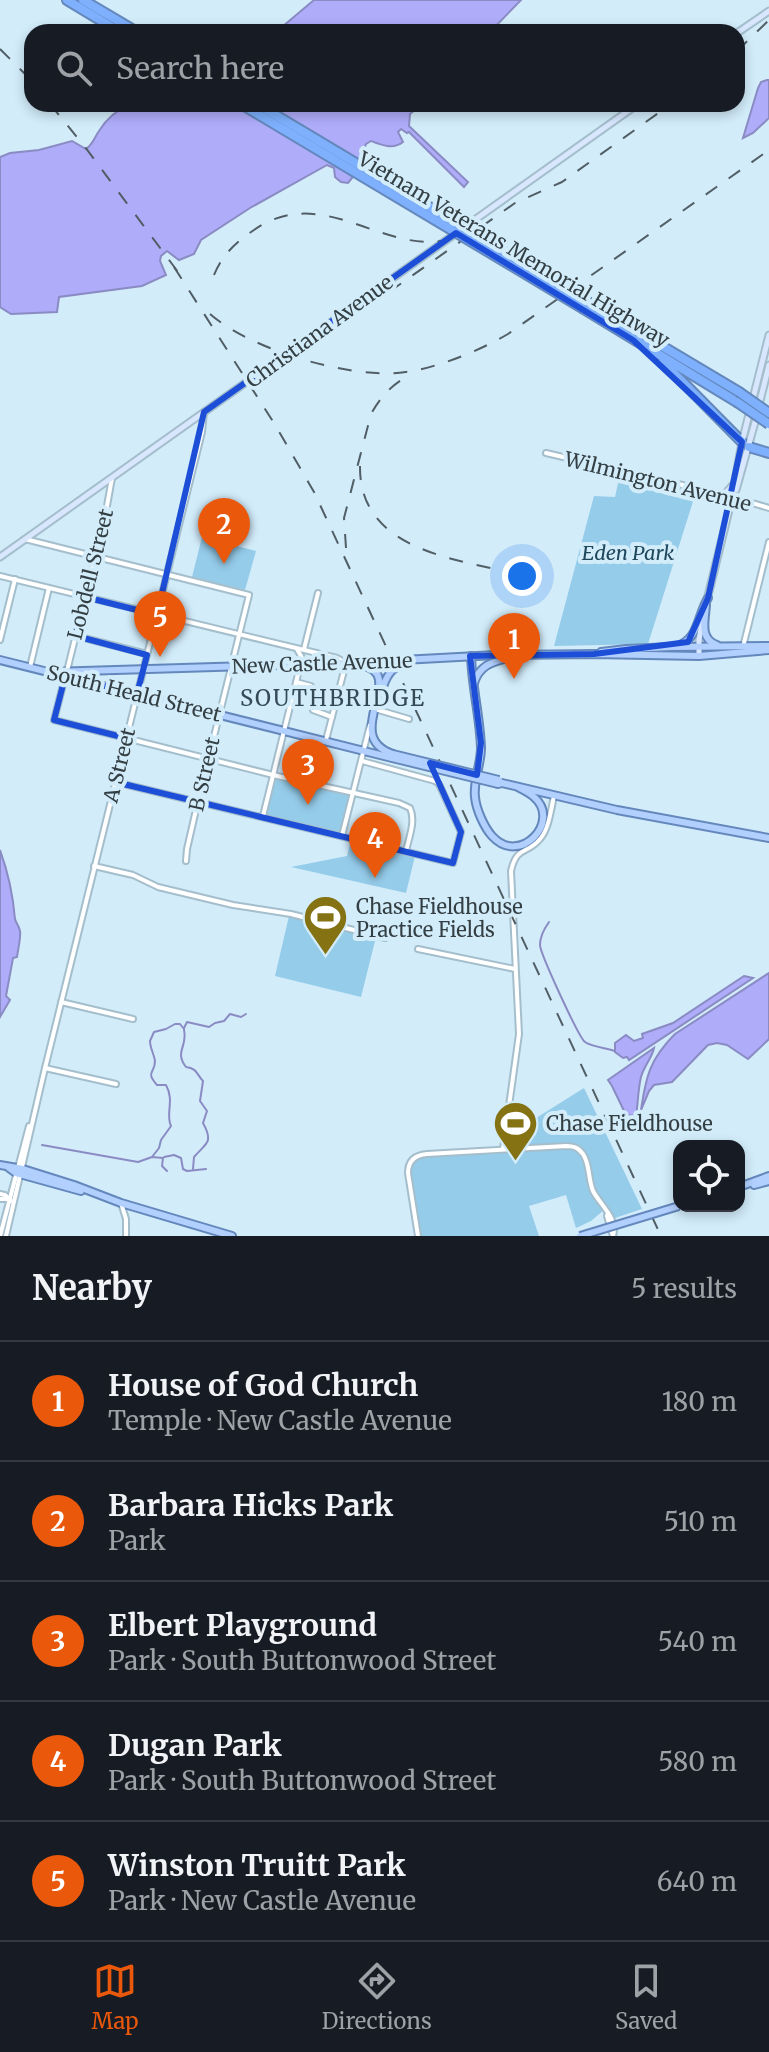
<!DOCTYPE html>
<html lang="en">
<head>
<meta charset="utf-8">
<style>
  :root { --surface:#171b24; --page:#242831; --text:#f1f3f6; --muted:#9ea1a6; --line:#363941; --accent:#ea580c }
  body { margin:0; font-family:Merriweather,serif; background:var(--page); color:var(--text) }
  .controls { position:absolute; right:24px; bottom:24px; display:grid; overflow:hidden; border-radius:16px; box-shadow:0 4px 12px #0003 }
  .controls button { width:72px; height:72px; display:grid; place-items:center; padding:0; border:0; border-bottom:2px solid var(--line); background:var(--surface); color:var(--text); font:40px sans-serif }
  .you { position:absolute; left:522px; top:576px; width:28px; height:28px; margin:-20px; border:6px solid #fff; border-radius:50%; background:#1a73e8; box-shadow:0 0 0 12px #1a73e833 }
  .badge { display:grid; place-items:center; width:52px; height:52px; border-radius:50%; background:var(--accent); color:#fff; font-size:26px; font-weight:700 }
  .pin { position:absolute; translate:-50% -66px; filter:drop-shadow(0 2px 4px #0008) }
  .pin::after { content:''; position:absolute; top:42px; width:28px; height:24px; background:inherit; clip-path:polygon(0 0,100% 0,50% 100%) }
  .list { margin:0; padding:0; list-style:none }
  h2 { display:flex; justify-content:space-between; align-items:center; height:104px; margin:0; padding:0 32px; font-size:34px }
  h2 small { font-size:26px; font-weight:400; color:var(--muted) }
  .list li { display:grid; grid-template-columns:52px 1fr auto; gap:24px; align-items:center; box-sizing:border-box; height:120px; padding:0 32px; border-top:2px solid var(--line) }
  .list b { display:block; font-size:30px; white-space:nowrap }
  .list p { margin:0; font-size:26px; white-space:nowrap; color:var(--muted) }
  .list em { font-size:26px; font-style:normal; color:var(--muted) }
  .icon { flex:none; width:44px; height:44px; fill:none; stroke:currentColor; stroke-width:2; stroke-linecap:round; stroke-linejoin:round }
  .map { position:relative; flex:none; width:769px; height:1236px; overflow:hidden }
  .search { position:absolute; background:var(--surface); box-shadow:0 4px 12px #0003; left:24px; right:24px; top:24px; height:88px; display:flex; align-items:center; gap:20px; box-sizing:border-box; padding:0 28px; border-radius:24px; color:var(--muted); font-size:30px }
  .sheet { height:704px; background:var(--surface) }
  nav { display:flex; justify-content:space-around; align-items:center; box-sizing:border-box; height:112px; border-top:2px solid var(--line); background:var(--surface); font-size:22px; color:var(--muted) }
  nav a { display:grid; justify-items:center; gap:4px }
  nav .on { color:var(--accent) }
  .map>svg:first-child { display:block }
</style>
</head>
<body>
<div class="map">
<svg width="769" height="1236" viewBox="0 0 769 1236">
  <rect width="100%" height="100%" fill="#d2ecfa"/>
  <g fill="#95ccea">
    <polygon points="620,474 696,492 648,644 554,646 594,496 615,497"/>
    <polygon points="202,537 256,551 245,590 192,577"/>
    <polygon points="276,777 350,796 340,833 266,815"/>
    <polygon points="351,840 415,856 406,893 291,867 347,856"/>
    <polygon points="289,916 376,937 361,997 275,976"/>
    <polygon points="584,1088 642,1209 612,1219 605,1209 591,1221 576,1228 566,1195 529,1206 539,1236 418,1236 408,1173 412,1160 420,1155 503,1149 509,1135"/>
  </g>
  <g fill="#afacfa" stroke="#8a8bc3" stroke-width="2">
    <polygon points="314,0 521,0 490,32 276,32"/>
    <polygon points="767,80 769,80 769,118 753,133 743,138 758,88 761,82"/>
    <path d="M131,104H422L410,114L409,126L468,182L464,187L409,132L407,133L401,129L398,132L403,142C393,150 381,145 371,141L366,144L364,150L371,155L348,183L341,182L335,177L334,168L327,165L250,208L201,240L194,254L179,260L167,251L161,256L160,261L166,275L142,286L59,297L57,312L11,314L0,307V157L10,153L39,150L72,141L86,149C93,144 94,138 99,131C107,118 116,110 131,104Z"/>
    <path d="M0,850C8,872 13,895 15,919C16,923 19,926 20,931C21,938 18,949 17,957L13,958L6,996L10,1000L0,1017Z"/>
    <path d="M769,973V1039L748,1059L727,1045L717,1043L708,1045L672,1082L654,1085L649,1091L641,1110C646,1076 650,1059 675,1034Z"/>
    <polygon points="744,976 753,978 629,1060 627,1057 623,1058 615,1052 615,1043 626,1035 634,1041 643,1038 642,1034 673,1023"/>
    <path d="M654,1048C652,1058 644,1066 641,1077C638,1089 638,1104 636,1116L626,1115L612,1086L608,1080Z"/>
  </g>
  <g fill="none" stroke-linecap="round" stroke-linejoin="round">
    <g stroke="#8a8bc3" stroke-width="2">
      <path d="M549,922C544,929 540,937 540,945C540,953 579,1038 585,1042C592,1047 606,1048 615,1051"/>
      <polyline points="184,1028 187,1022 209,1027 215,1023 224,1021 230,1014 241,1017 246,1014"/>
      <path d="M184,1030C188,1046 174,1052 186,1067C197,1068 197,1075 203,1081L200,1101L207,1111L203,1123C214,1143 206,1143 194,1157L193,1169"/>
      <polyline points="42,1145 138,1162 152,1157 163,1158 162,1166 167,1171"/>
      <path d="M152,1157L159,1148L161,1140L171,1126C165,1114 175,1101 166,1085H157C145,1071 155,1074 155,1061C154,1054 150,1048 150,1041L154,1032L166,1029L175,1024H180L184,1029"/>
      <polyline points="164,1157 174,1155 181,1158 183,1169 187,1171 206,1169"/>
    </g>
    <defs>
      <g id="minor">
        <polyline points="546,453 725,495 769,508"/>
        <polyline points="25,539 249,595 198,801 187,849 186,861"/>
        <polyline points="0,576 337,658 346,663 326,740"/>
        <polyline points="76,636 147,654"/>
        <polyline points="0,640 15,579"/>
        <polyline points="743,647 769,542"/>
        <polyline points="304,649 318,593"/>
        <polyline points="30,667 49,588"/>
        <polyline points="67,671 105,517 112,478"/>
        <path d="M65,677L54,720L273,775L399,803L410,808C416,821 409,837 406,851"/>
        <polyline points="296,682 311,686 316,696 313,710 332,717"/>
        <polyline points="375,709 409,719"/>
        <polyline points="115,782 453,863 461,832 439,784 435,781 362,761"/>
        <polyline points="263,816 302,658 297,649"/>
        <polyline points="342,836 370,725"/>
        <polyline points="94,866 133,875 158,887 233,905 291,914 385,938"/>
        <polyline points="418,949 515,969"/>
        <polyline points="61,1002 133,1019"/>
        <polyline points="45,1068 116,1084"/>
        <path d="M503,1149L519,1034L511,871C517,845 527,855 540,839C549,829 551,809 554,796"/>
        <polyline points="0,1194 5,1195 11,1201"/>
        <polyline points="0,1199 9,1199"/>
        <polyline points="608,1213 607,1216 613,1236"/>
        <path d="M418,1236L408,1173C408,1161 415,1155 427,1154L566,1146C573,1146 578,1147 583,1154C590,1164 588,1179 593,1191C601,1206 618,1218 613,1236"/>
      </g>
      <g id="tertiary">
        <polyline points="121,1203 126,1219 126,1236"/>
        <polyline points="0,1236 29,1126"/>
        <polyline points="6,1236 45,1068 202,432 204,412"/>
      </g>
      <g id="secondary">
        <polyline points="737,33 769,11"/>
        <polyline points="759,405 769,365"/>
        <polyline points="736,490 757,415"/>
        <polyline points="720,494 726,493 732,486"/>
        <polyline points="0,557 638,104"/>
        <polyline points="707,600 732,498 742,442 769,335"/>
        <polyline points="699,656 699,640 703,618"/>
      </g>
      <g id="primary">
        <path d="M706,605C705,620 699,639 717,645"/>
        <path d="M677,646C699,639 697,616 708,598"/>
        <polyline points="601,652 626,649 672,647 769,646"/>
        <path d="M471,656C472,687 480,717 481,748C481,764 473,781 475,797C476,809 484,827 492,836C520,867 562,821 534,797C530,793 523,790 518,787"/>
        <polyline points="0,660 392,758"/>
        <path d="M361,665C410,674 339,736 393,754"/>
        <polyline points="50,672 346,663 496,655 594,654 699,656 769,650"/>
        <path d="M474,683C480,664 493,662 511,657"/>
        <path d="M383,687C388,671 395,666 410,661"/>
        <polyline points="498,784 502,783 617,810 769,838"/>
        <polyline points="0,1165 23,1169 74,1185 121,1203 232,1236"/>
        <polyline points="9,1168 16,1173 81,1191"/>
        <polyline points="754,1185 769,1181"/>
        <polyline points="739,1187 769,1176"/>
      </g>
      <g id="motorway">
        <polyline points="67,0 120,32"/>
        <polyline points="83,0 137,32"/>
        <polyline points="588,302 739,392"/>
        <polyline points="584,309 737,402"/>
        <polyline points="663,362 742,442"/>
        <polyline points="749,447 769,453"/>
      </g>
    </defs>
    <use href="#minor" stroke="#a5becc" stroke-width="8"/>
    <use href="#tertiary" stroke="#a5becc" stroke-width="8"/>
    <use href="#secondary" stroke="#a5becc" stroke-width="9"/>
    <use href="#primary" stroke="#6488bc" stroke-width="10"/>
    <use href="#motorway" stroke="#6488bc" stroke-width="12"/>
    <use href="#minor" stroke="#fff" stroke-width="4"/>
    <use href="#tertiary" stroke="#fff" stroke-width="4"/>
    <use href="#secondary" stroke="#d8e7fe" stroke-width="5"/>
    <use href="#primary" stroke="#b2d0fe" stroke-width="6"/>
    <use href="#motorway" stroke="#7eb0fd" stroke-width="8"/>
    <g stroke="#515e65" stroke-width="2" stroke-dasharray="14 14" stroke-linecap="butt">
      <polyline points="0,49 32,81"/>
      <polyline points="737,51 769,20"/>
      <polyline points="50,104 85,147 181,276"/>
      <polyline points="174,267 274,423 314,492 661,1236"/>
      <path d="M214,275C222,255 236,242 254,230C327,179 392,266 461,235"/>
      <path d="M210,314C250,349 344,377 397,373C433,370 477,352 508,334L769,150"/>
      <polyline points="321,340 515,203 562,182 671,104"/>
      <path d="M360,466C359,547 448,558 508,572"/>
      <path d="M346,548L344,518L371,414C381,396 393,383 412,374"/>
    </g>
    <defs>
      <g id="primary-bridge">
        <polyline points="393,754 499,780"/>
        <polyline points="392,758 498,784"/>
        <polyline points="580,1236 679,1206"/>
      </g>
      <g id="motorway-bridge">
        <polyline points="241,104 584,309"/>
        <polyline points="257,104 588,302"/>
        <polyline points="739,392 769,413"/>
        <polyline points="737,402 769,424"/>
      </g>
    </defs>
    <use href="#primary-bridge" stroke="#6488bc" stroke-width="10" stroke-linecap="butt"/>
    <use href="#motorway-bridge" stroke="#6488bc" stroke-width="12" stroke-linecap="butt"/>
    <use href="#primary-bridge" stroke="#b2d0fe" stroke-width="6"/>
    <use href="#motorway-bridge" stroke="#7eb0fd" stroke-width="8"/>
  </g>
  <path fill="none" stroke="#1d4ed8" stroke-width="6" stroke-linejoin="round" d="M456,233L633,340L742,442L708,598L688,642L594,654L470,656L481,743L477,775L430,763L461,832L453,863L115,782L126,738L54,720L65,677L137,694L147,655L76,636L85,597L157,615L204,412Z"/>
  <defs>
    <symbol id="stadium-pin" viewBox="-11 -11 22 30"><path d="M0 17L-7.5 6A9.5 9.5 0 1 1 7.5 6Z" fill="#847213" stroke="#d2ecfa"/><path d="M0-5a6.5 5 0 1 0 0 10a6.5 5 0 1 0 0-10ZM-3.5-1.8h7v3.6h-7Z" fill="#fff"/></symbol>
  </defs>
  <g fill-rule="evenodd">
    <use href="#stadium-pin" x="300" y="892" width="51" height="69"/>
    <use href="#stadium-pin" x="490" y="1098" width="51" height="69"/>
  </g>
  <g text-anchor="middle" dominant-baseline="central" stroke-width="8" stroke-linejoin="round" paint-order="stroke">
    <g font-size="20" fill="#343f44" stroke="#d2ecfa">
      <text transform="translate(514 249) rotate(31)">Vietnam Veterans Memorial Highway</text>
      <text transform="translate(319 331) rotate(-36)">Christiana Avenue</text>
      <text transform="translate(658 481) rotate(14)">Wilmington Avenue</text>
      <text transform="translate(90 574) rotate(-76)">Lobdell Street</text>
      <text transform="translate(322 663) rotate(-2)">New Castle Avenue</text>
      <text transform="translate(134 693) rotate(14)">South Heald Street</text>
      <text transform="translate(119 765) rotate(-76)">A Street</text>
      <text transform="translate(204 774) rotate(-77)">B Street</text>
    </g>
    <g font-size="20" font-style="italic" fill="#20485c" stroke="#d2ecfa">
      <text x="628" y="552">Eden Park</text>
    </g>
    <g font-size="20" fill="#343f44" stroke="#d2ecfa" text-anchor="start">
      <text x="356" y="906">Chase Fieldhouse<tspan x="356" dy="23">Practice Fields</tspan></text>
      <text x="546" y="1123">Chase Fieldhouse</text>
    </g>
    <g font-size="22" letter-spacing="2" fill="#344a55" stroke="#d2ecfa">
      <text x="333" y="698">SOUTHBRIDGE</text>
    </g>
  </g>
</svg>
<div class="controls">
<button><svg class="icon" aria-label="locate" viewBox="0 0 24 24"><circle cx="12" cy="12" r="6"/><path d="M12 2v4M12 18v4M2 12h4M18 12h4"/></svg></button>
</div>
<div class="you"></div>
<div class="pin badge" style="left:514px;top:679px">1</div>
<div class="pin badge" style="left:224px;top:564px">2</div>
<div class="pin badge" style="left:308px;top:805px">3</div>
<div class="pin badge" style="left:375px;top:878px">4</div>
<div class="pin badge" style="left:160px;top:657px">5</div>
<div class="search"><svg class="icon" aria-label="search" viewBox="0 0 24 24"><circle cx="10" cy="10" r="6"/><path d="M15 15l6 6"/></svg>Search here</div>
</div>
<section class="sheet">
<h2>Nearby<small>5 results</small></h2>
<ul class="list">
<li><span class="badge">1</span><div><b>House of God Church</b><p>Temple · New Castle Avenue</p></div><em>180 m</em></li>
<li><span class="badge">2</span><div><b>Barbara Hicks Park</b><p>Park</p></div><em>510 m</em></li>
<li><span class="badge">3</span><div><b>Elbert Playground</b><p>Park · South Buttonwood Street</p></div><em>540 m</em></li>
<li><span class="badge">4</span><div><b>Dugan Park</b><p>Park · South Buttonwood Street</p></div><em>580 m</em></li>
<li><span class="badge">5</span><div><b>Winston Truitt Park</b><p>Park · New Castle Avenue</p></div><em>640 m</em></li>
</ul>
</section>
<nav>
<a class="on"><svg class="icon" aria-label="map" viewBox="0 0 24 24"><path d="M3 6l6-2 6 2 6-2v14l-6 2-6-2-6 2zM9 4v14M15 6v14"/></svg>Map</a>
<a><svg class="icon" aria-label="directions" viewBox="0 0 24 24"><path d="M12 3l9 9-9 9-9-9zM9 14v-3h6M13 9l2 2-2 2"/></svg>Directions</a>
<a><svg class="icon" aria-label="saved" viewBox="0 0 24 24"><path d="M7 4h10v16l-5-4-5 4z"/></svg>Saved</a>
</nav>
</body>
</html>
